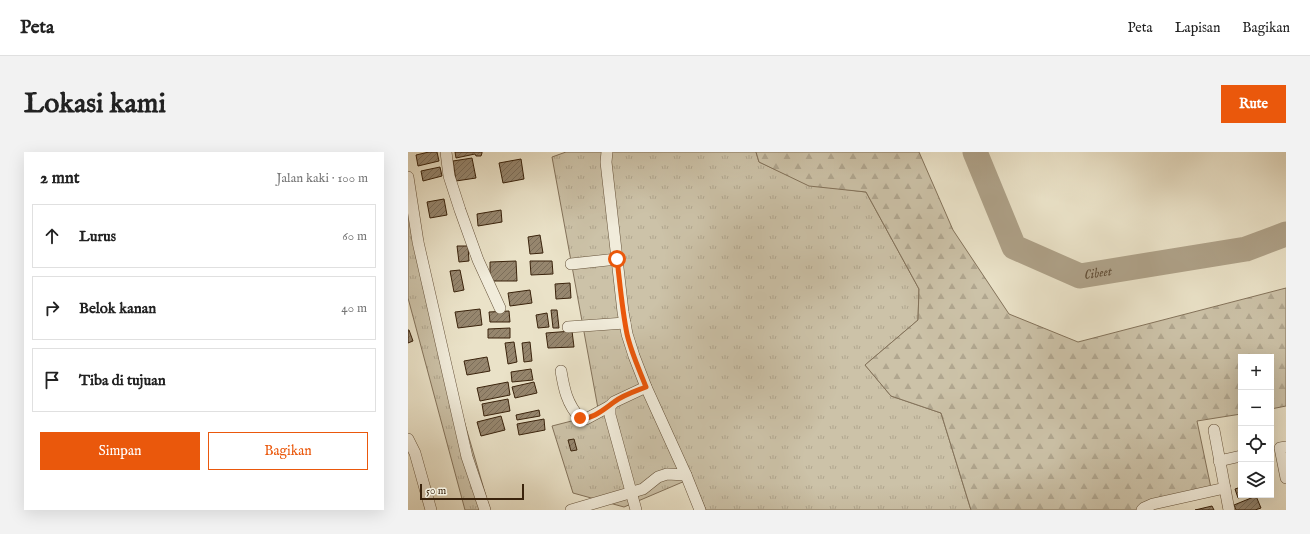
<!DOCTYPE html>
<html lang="id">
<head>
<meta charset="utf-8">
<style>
  :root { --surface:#fff; --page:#f2f2f2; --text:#222; --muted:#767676; --line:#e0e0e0; --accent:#ea580c }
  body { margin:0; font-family:"IM FELL English",serif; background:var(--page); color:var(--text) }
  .controls { position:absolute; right:12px; bottom:12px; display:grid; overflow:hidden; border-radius:0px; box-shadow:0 4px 16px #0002 }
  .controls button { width:36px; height:36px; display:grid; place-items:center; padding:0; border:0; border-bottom:1px solid var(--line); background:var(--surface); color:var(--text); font:20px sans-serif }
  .scale { position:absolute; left:12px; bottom:10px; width:104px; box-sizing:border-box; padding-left:4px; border:2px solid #3a230c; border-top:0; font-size:11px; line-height:14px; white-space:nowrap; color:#3a230c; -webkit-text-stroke:3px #f1ecdb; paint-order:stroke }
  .stop { position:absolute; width:12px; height:12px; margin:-9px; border:3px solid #ea580c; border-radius:50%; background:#fff }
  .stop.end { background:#ea580c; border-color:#fff; box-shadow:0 1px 4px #0008 }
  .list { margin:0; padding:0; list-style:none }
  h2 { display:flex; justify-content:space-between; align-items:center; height:52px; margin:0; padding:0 16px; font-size:17px }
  h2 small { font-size:13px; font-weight:400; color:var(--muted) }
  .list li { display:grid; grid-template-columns:26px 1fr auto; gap:12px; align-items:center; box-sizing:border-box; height:64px; margin:0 8px 8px; padding:0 8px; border:1px solid var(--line); border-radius:0px }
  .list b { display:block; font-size:15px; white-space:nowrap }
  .list em { font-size:13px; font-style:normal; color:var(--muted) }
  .actions { display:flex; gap:8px; padding:12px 16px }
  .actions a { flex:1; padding:9px 0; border:1px solid var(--accent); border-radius:0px; text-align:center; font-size:14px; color:var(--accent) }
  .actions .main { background:var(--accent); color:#fff }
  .icon { flex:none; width:22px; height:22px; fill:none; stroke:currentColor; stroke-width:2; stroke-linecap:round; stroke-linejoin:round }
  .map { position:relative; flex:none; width:878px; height:358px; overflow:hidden; border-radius:0px }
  header { display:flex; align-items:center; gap:24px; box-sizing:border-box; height:56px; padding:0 20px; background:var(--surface); border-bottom:1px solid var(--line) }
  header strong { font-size:19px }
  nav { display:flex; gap:22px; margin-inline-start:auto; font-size:14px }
  .intro { display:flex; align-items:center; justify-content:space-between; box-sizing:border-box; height:96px; padding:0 24px }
  h1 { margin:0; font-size:28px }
  .button { padding:10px 18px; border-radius:0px; background:var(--accent); color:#fff; font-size:14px; font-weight:700 }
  main { display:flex; gap:24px; padding:0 24px }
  aside { flex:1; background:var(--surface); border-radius:0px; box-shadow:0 4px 16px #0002 }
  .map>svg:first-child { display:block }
</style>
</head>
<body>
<header>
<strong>Peta</strong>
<nav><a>Peta</a><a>Lapisan</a><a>Bagikan</a></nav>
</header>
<div class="intro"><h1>Lokasi kami</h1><a class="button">Rute</a></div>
<main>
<aside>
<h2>2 mnt<small>Jalan kaki · 100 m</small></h2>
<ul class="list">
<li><svg class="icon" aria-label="ahead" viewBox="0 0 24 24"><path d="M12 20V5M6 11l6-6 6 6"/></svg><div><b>Lurus</b></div><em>60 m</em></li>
<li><svg class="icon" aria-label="right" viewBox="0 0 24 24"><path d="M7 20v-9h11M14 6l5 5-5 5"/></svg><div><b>Belok kanan</b></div><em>40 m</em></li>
<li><svg class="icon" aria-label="arrive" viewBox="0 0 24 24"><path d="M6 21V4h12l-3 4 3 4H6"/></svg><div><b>Tiba di tujuan</b></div></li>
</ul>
<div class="actions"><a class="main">Simpan</a><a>Bagikan</a></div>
</aside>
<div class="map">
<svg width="878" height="358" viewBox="0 0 878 358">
  <defs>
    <pattern id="grass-tufts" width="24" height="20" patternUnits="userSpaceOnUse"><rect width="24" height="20" fill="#ccc2a8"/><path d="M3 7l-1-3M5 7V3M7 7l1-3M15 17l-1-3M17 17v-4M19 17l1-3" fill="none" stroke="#b0a68f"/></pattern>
    <pattern id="forest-firs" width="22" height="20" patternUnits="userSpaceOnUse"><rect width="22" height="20" fill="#ccc2a8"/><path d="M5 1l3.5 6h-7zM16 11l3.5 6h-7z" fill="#b0a68f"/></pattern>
    <pattern id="building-hatch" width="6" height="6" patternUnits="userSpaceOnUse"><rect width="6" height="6" fill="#96866e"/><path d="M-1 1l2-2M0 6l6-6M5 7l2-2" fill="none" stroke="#7b6d59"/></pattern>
  </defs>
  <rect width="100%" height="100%" fill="#eae2c8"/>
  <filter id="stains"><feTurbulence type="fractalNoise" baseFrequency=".005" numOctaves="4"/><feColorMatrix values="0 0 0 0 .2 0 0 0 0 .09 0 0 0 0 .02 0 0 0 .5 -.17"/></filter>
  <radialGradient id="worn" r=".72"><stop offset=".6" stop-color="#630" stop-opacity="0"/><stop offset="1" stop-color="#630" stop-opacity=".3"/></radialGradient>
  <g fill="url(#grass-tufts)" stroke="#83725a">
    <polygon points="158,0 348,0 351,10 401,33 458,40 511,137 510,168 457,213 483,244 533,261 563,358 298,358 284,326 216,355 165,341 144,274 191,262 144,5"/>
    <polygon points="0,43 50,248 82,358 57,358 0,146"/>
  </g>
  <polygon fill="url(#forest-firs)" stroke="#83725a" points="348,0 511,0 545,78 601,162 670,190 878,136 878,254 863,257 863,205 833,205 833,262 789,269 803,336 729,358 563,358 533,261 483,244 457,213 510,168 511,137 458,40 401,34 351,10"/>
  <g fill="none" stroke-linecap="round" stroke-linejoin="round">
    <path stroke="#aea188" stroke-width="25" id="s1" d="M567,0L606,95L672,124L838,97L878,82"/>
  </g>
  <g fill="url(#building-hatch)" stroke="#3a230c">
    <polygon points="21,0 29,0 31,9 10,14 8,3"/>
    <polygon points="47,0 74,0 74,1 73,4 68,4 67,2 48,6"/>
    <polygon points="64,6 68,26 48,29 45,9"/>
    <polygon points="113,7 116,27 95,31 91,11"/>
    <polygon points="32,15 34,24 15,29 13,19"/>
    <polygon points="36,47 39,63 22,66 19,50"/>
    <polygon points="93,58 94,70 70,74 69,62"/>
    <polygon points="132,83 135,101 122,102 120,85"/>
    <polygon points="49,94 60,94 61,109 51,110"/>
    <polygon points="108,109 109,129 82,129 82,110"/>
    <polygon points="122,109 144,109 145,122 123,123"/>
    <polygon points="52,118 56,138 46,140 42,119"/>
    <polygon points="162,131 163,146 148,147 147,132"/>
    <polygon points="122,138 124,151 102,154 100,141"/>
    <polygon points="72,157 74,173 50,176 47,160"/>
    <polygon points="143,158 149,158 151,176 145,176"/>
    <polygon points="101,159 102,170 82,170 81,160"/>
    <polygon points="139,161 141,175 130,176 128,163"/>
    <polygon points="102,176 102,186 80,186 80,177"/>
    <polygon points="0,178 1,178 5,189 0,191"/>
    <polygon points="164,179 166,195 140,196 138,181"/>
    <polygon points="106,190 109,210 100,212 97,191"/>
    <polygon points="122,190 124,209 116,210 114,191"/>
    <polygon points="79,205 82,219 59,223 56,209"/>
    <polygon points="123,217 125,228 104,230 103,220"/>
    <polygon points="100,230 102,243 72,249 69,236"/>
    <polygon points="126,230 129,241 107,246 104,235"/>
    <polygon points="100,247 102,259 76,264 74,252"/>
    <polygon points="131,258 132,264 109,268 108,263"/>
    <polygon points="93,264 97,278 73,284 69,270"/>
    <polygon points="136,267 137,278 111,283 109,272"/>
    <polygon points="166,287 169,298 163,299 160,288"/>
    <polygon points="833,335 833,343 840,343 830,346 827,337"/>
    <polygon points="848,344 853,356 847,358 828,358 826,353"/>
    <polygon points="804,354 806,358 787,358"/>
  </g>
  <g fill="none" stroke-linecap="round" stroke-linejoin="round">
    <defs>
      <g id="minor">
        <polyline points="38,0 41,24 52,58 70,108 92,156"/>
        <polyline points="199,0 198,10 215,160 219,182 226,204 238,235 278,323 292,358"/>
        <polyline points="0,25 10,90 59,305 77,358"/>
        <polyline points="163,112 209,107"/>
        <polyline points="160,175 217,171"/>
        <path d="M153,219C156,237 159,252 172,266L178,267L202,254"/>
        <polyline points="806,278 821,358"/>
        <polyline points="0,287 7,301 23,358"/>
        <polyline points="878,295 872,296 878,326"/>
        <polyline points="811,309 833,304"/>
        <polyline points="163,358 235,337 250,325 259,322 278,323"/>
        <polyline points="228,358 202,263 202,254 206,250 238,235"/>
        <polyline points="734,358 736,356 745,352 817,336"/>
      </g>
    </defs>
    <use href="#minor" stroke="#66533b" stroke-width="12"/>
    <use href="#minor" stroke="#f1ecdb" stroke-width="11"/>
  </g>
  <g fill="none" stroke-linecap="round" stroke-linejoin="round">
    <path stroke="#ea580c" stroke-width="5" d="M172,266C184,268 196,257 206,250C215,243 228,239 238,235C231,217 223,200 219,182C214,157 212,132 209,107"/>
  </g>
  <g text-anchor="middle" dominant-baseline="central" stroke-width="3" stroke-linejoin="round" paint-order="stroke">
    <g font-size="13" font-style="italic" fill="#634f37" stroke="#f1ecdb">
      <text stroke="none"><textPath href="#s1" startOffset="193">Cibeet</textPath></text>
    </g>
  </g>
  <rect width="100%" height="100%" filter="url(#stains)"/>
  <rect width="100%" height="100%" fill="url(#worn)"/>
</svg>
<div class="controls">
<button>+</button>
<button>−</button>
<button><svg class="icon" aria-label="locate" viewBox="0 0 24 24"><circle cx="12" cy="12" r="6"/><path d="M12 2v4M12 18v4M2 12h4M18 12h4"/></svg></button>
<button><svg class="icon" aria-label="layers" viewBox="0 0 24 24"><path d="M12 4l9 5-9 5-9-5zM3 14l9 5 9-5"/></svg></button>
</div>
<div class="scale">50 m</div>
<div class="stop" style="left:209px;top:107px"></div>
<div class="stop end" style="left:172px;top:266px"></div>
</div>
</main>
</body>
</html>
